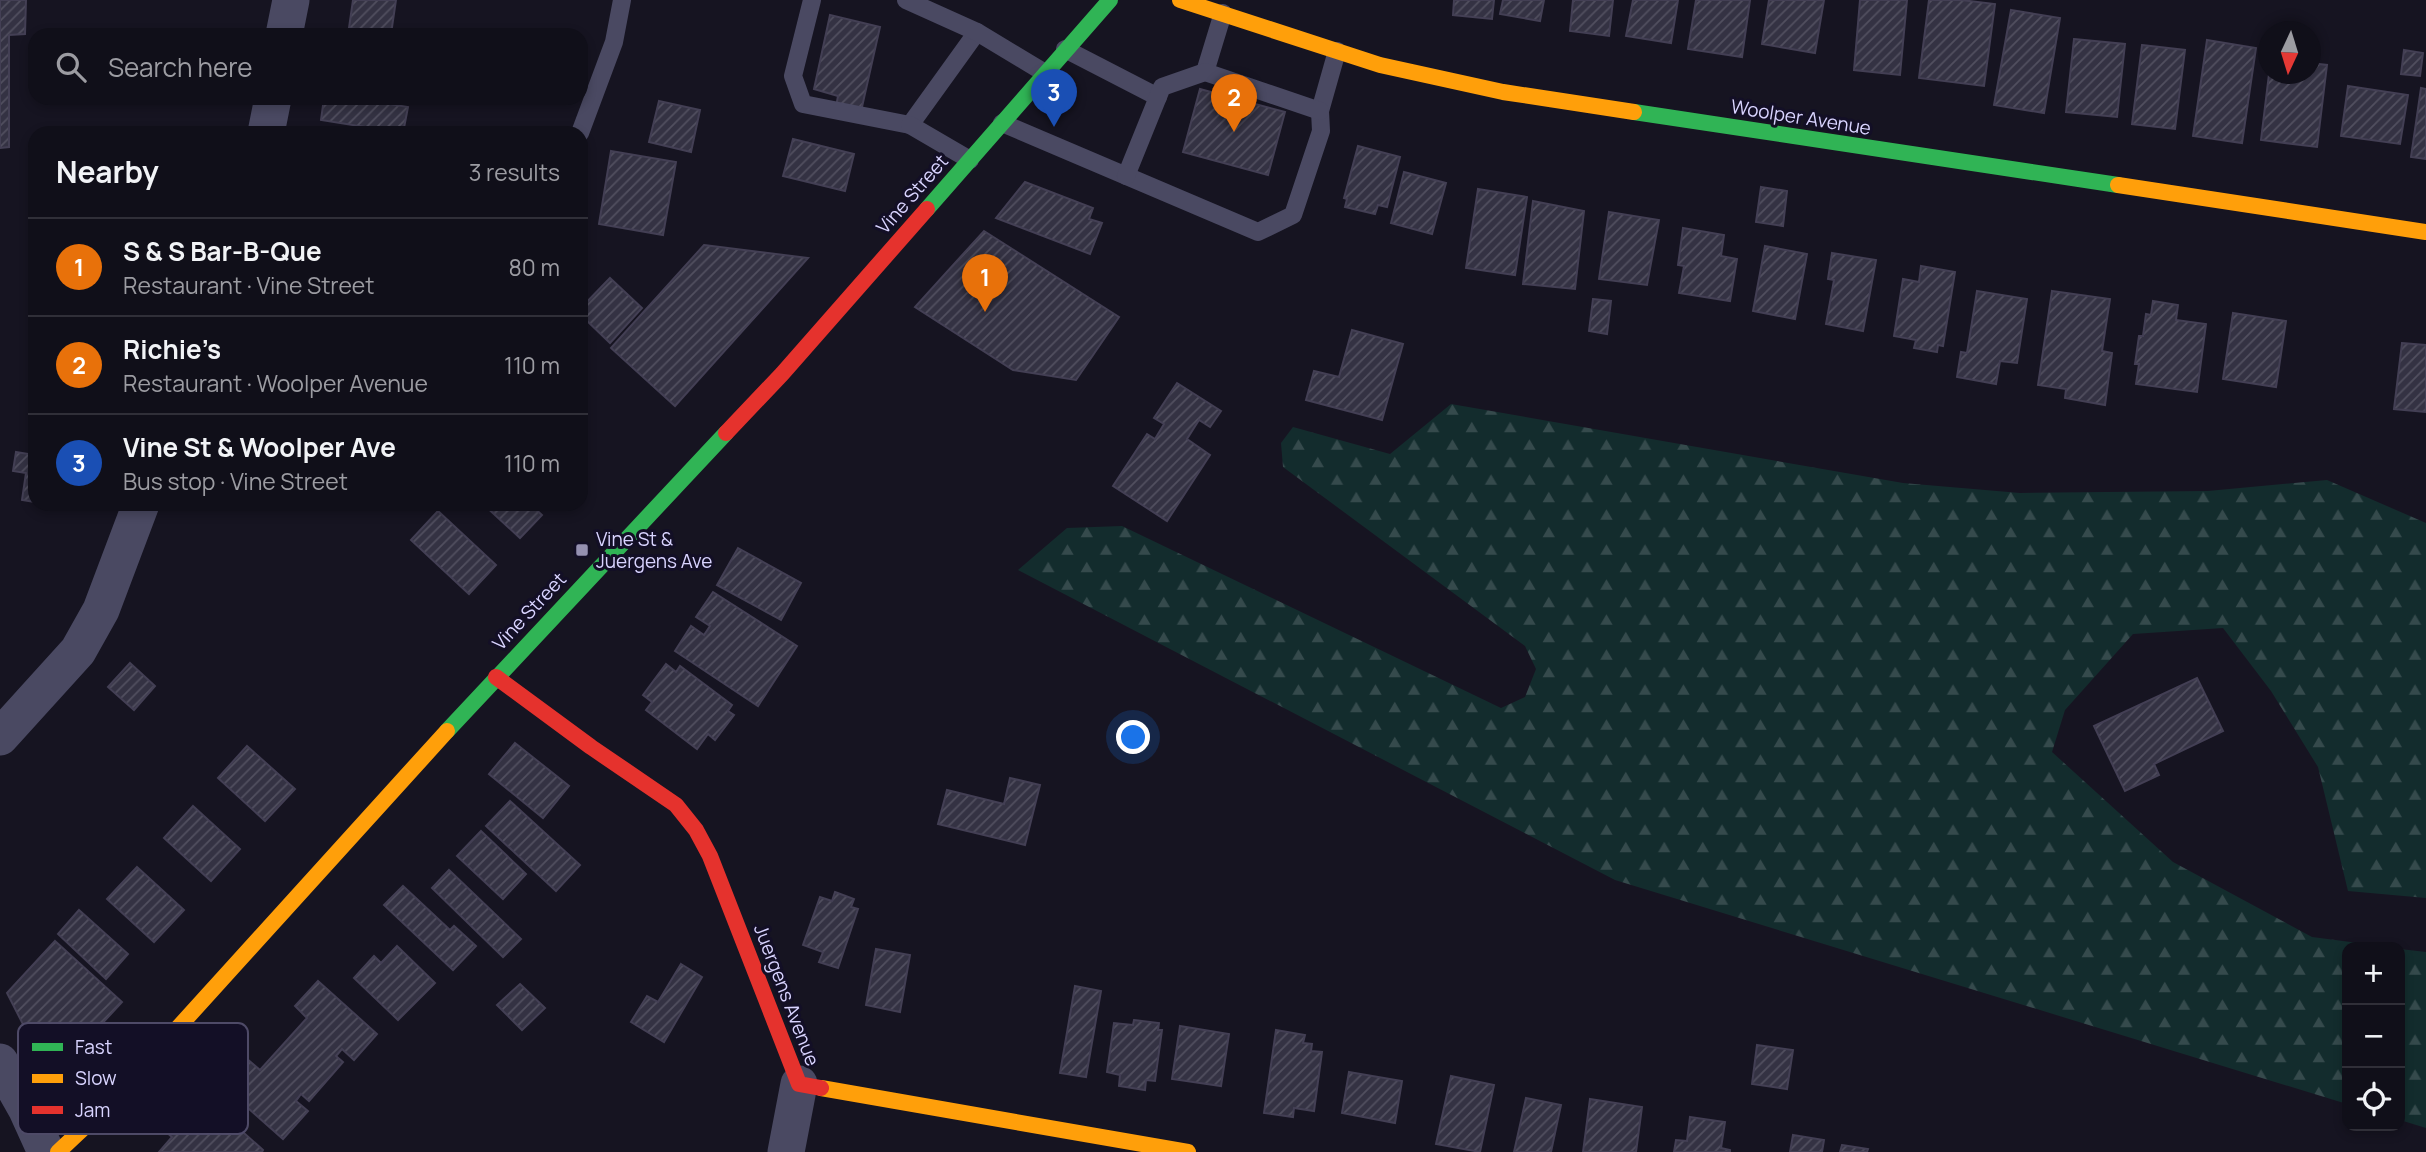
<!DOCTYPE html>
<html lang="en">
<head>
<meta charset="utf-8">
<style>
  :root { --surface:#100f19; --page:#191822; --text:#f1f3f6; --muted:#9c9ca2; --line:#302f38; --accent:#0f766e }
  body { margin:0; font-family:Manrope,sans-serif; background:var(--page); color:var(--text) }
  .controls { position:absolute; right:21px; bottom:21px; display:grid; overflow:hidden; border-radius:14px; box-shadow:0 4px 10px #0003 }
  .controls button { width:63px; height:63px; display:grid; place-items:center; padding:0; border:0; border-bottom:2px solid var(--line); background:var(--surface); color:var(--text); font:35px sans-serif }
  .compass { position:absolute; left:2258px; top:21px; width:63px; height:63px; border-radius:50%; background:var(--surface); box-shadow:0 4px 10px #0003; rotate:184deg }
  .you { position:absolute; left:1134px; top:738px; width:24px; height:24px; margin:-18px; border:5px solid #fff; border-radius:50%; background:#1a73e8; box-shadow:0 0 0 10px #1a73e833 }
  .badge { display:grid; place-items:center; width:46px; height:46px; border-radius:50%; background:var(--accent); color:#fff; font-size:23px; font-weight:700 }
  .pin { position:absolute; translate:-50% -58px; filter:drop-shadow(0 2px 4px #0008) }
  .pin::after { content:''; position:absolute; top:37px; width:24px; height:21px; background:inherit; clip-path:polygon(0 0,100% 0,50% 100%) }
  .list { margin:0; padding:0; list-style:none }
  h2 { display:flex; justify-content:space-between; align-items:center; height:91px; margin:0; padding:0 28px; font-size:30px }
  h2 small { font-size:23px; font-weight:400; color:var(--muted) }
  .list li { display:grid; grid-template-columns:46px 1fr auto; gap:21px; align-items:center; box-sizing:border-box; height:98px; padding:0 28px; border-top:2px solid var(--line) }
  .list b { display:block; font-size:26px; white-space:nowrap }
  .list p { margin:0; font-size:23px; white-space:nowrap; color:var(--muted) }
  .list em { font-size:23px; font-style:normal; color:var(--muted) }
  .icon { flex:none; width:38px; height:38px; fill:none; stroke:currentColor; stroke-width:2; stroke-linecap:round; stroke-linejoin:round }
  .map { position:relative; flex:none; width:2426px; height:1152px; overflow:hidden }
  .search { position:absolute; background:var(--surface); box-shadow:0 4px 10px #0003; left:28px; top:28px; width:560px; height:77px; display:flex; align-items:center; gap:18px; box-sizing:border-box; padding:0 24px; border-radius:21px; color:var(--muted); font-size:26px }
  .panel { position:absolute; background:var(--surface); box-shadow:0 4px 10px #0003; left:28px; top:126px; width:560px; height:385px; border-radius:21px }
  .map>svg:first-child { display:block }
</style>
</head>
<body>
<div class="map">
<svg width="2426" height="1152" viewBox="0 0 2426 1152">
  <defs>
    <pattern id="forest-firs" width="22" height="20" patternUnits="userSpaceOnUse" patternTransform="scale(1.75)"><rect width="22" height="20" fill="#132c2d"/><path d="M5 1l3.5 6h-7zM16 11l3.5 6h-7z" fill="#354a4c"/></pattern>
    <pattern id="building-hatch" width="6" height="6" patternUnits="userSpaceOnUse" patternTransform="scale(1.75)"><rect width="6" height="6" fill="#343243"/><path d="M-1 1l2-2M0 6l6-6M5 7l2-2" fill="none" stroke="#514f5f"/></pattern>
  </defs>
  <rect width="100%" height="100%" fill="#161421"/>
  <g fill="url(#forest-firs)">
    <polygon points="1451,404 1903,483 2020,493 2208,491 2327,480 2426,523 2426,898 2348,891 2318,767 2271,691 2223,628 2133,634 2065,710 2052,752 2173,862 2312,937 2389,947 2347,947 2347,1104 1615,880 1018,570 1067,528 1122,526 1501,708 1525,697 1536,669 1525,646 1283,467 1281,443 1293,427 1390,454"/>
    <polygon points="2400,949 2426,952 2426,1128 2400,1120"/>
  </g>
  <g fill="url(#building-hatch)" stroke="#433f54" stroke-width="2">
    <polygon points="0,0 26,0 25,34 9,35 9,147 0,148"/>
    <polygon points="353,0 396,0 391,34 349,28"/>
    <polygon points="1454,0 1494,0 1492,19 1453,15"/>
    <polygon points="1503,0 1544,0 1540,21 1500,14"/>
    <polygon points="1573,0 1613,0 1609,36 1570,31"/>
    <polygon points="1633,0 1678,0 1671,43 1626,36"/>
    <polygon points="1696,0 1750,0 1742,57 1688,49"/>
    <polygon points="1769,0 1824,0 1815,53 1762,44"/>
    <polygon points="1860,0 1907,0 1900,75 1854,70"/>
    <polygon points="1929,0 1961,0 1995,4 1984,86 1919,78"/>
    <polygon points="2011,10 2060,18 2044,113 1994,105"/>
    <polygon points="830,15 880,27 862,107 836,107 838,96 814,89"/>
    <polygon points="2074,39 2125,44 2117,117 2066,112"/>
    <polygon points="2207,40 2256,48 2242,143 2193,136"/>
    <polygon points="2142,45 2185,50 2175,129 2132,124"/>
    <polygon points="2404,50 2423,53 2420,76 2401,74"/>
    <polygon points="2310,63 2327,65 2317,147 2261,140 2269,74 2310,74"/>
    <polygon points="2348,86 2408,95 2400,144 2341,136"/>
    <polygon points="2421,88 2426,89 2426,159 2411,157"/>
    <polygon points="1200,89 1285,112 1268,175 1183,152"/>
    <polygon points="324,98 353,98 408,107 403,133 321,120"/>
    <polygon points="659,101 700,110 691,152 649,142"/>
    <polygon points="793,139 854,154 845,191 783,176"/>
    <polygon points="1358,146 1400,157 1387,207 1378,205 1375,214 1345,207 1347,199 1344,198"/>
    <polygon points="611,151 676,162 663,235 599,224"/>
    <polygon points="1404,172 1446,183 1432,234 1391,223"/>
    <polygon points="1025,182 1093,208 1089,219 1102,223 1090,254 996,218"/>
    <polygon points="1761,187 1787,191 1783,226 1756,222"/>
    <polygon points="1478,189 1527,197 1515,275 1466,268"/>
    <polygon points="1533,201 1584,211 1575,289 1523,284"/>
    <polygon points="1609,212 1659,220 1647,285 1599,279"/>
    <polygon points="1683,228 1724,235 1721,256 1737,259 1730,301 1679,293 1684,266 1678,265"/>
    <polygon points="984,231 1119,317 1076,380 1013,370 915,307"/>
    <polygon points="704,245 808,258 675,406 611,348"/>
    <polygon points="1765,246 1807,254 1795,319 1753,311"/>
    <polygon points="1832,253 1876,260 1863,331 1826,324 1834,280 1828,279"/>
    <polygon points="1921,266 1955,272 1943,346 1938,345 1937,352 1914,348 1916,340 1894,336 1903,279 1919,282"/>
    <polygon points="610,278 642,308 610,343 581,315 581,308"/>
    <polygon points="1977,291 2027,299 2017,363 2000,361 1996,384 1957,377 1961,352 1967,353"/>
    <polygon points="2052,291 2110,299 2102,351 2112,353 2105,405 2065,398 2066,389 2038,385"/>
    <polygon points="1593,299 1611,301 1607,334 1589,331"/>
    <polygon points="2153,301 2178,305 2176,320 2206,324 2197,392 2136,384 2139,364 2135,364 2139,336 2143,336 2146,314 2151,315"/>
    <polygon points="2233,313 2286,321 2276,387 2223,379"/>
    <polygon points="1352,330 1403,344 1382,420 1306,400 1314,371 1339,377"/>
    <polygon points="2402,343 2426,345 2426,412 2394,409"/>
    <polygon points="1177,383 1221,411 1210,427 1199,420 1187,439 1210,455 1167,521 1113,486 1147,434 1155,439 1164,424 1154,418"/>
    <polygon points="16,452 35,455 35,502 22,500 26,473 13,471"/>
    <polygon points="52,504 103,504 103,508 99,508 98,510"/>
    <polygon points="483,504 530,504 542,515 520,538"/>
    <polygon points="438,511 496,565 469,594 411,540"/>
    <polygon points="738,548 801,583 781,620 717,585"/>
    <polygon points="713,592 797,646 758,706 675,651 691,626 704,635 710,626 696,617"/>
    <polygon points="130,663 155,686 134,710 108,687"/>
    <polygon points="666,664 676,672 680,666 732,705 728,711 734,715 715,740 708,734 697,749 646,710 652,702 643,695"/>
    <polygon points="2197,678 2223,731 2154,764 2159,775 2125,791 2094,726"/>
    <polygon points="515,743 569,786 543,818 489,774"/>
    <polygon points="247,746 295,789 265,821 218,778"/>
    <polygon points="1010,778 1040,785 1025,845 938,824 947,790 1004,804"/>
    <polygon points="510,801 580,865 556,891 486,826"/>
    <polygon points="193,806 240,849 211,881 164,838"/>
    <polygon points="481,831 526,874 503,899 457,856"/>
    <polygon points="137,867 184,910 154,942 107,899"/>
    <polygon points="449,870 521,939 503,957 432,888"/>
    <polygon points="403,886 450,930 454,926 476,946 453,970 384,905"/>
    <polygon points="835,892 854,899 851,907 858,909 838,968 819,962 823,952 803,945 820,897 832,901"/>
    <polygon points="79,910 128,954 106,979 58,934"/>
    <polygon points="55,941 122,1002 51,1079 7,993"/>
    <polygon points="397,946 435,983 398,1020 354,978 374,956 381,963"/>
    <polygon points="876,949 910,955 900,1012 866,1005"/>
    <polygon points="681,964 702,977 664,1042 631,1022 647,996 658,1002"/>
    <polygon points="318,981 377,1034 354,1060 342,1049 336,1056 343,1062 309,1101 301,1094 296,1101 308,1111 283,1139 223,1086 247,1059 260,1070 307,1018 295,1006"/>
    <polygon points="520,984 545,1008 522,1030 497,1005"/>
    <polygon points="1075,986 1101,991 1086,1077 1060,1073"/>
    <polygon points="1134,1020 1159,1023 1158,1030 1162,1030 1155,1081 1146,1080 1145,1090 1119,1086 1120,1075 1107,1072 1114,1023 1133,1025"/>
    <polygon points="1180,1026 1229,1034 1221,1086 1172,1079"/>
    <polygon points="1276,1030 1305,1035 1303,1043 1312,1044 1311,1051 1322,1052 1314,1111 1294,1108 1293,1117 1264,1113"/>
    <polygon points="1757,1045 1793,1050 1787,1089 1752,1084"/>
    <polygon points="1349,1072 1402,1081 1395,1123 1342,1113"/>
    <polygon points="1451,1076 1494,1085 1480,1152 1436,1144"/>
    <polygon points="195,1089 263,1150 262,1152 159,1152 172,1137 160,1127"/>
    <polygon points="1526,1098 1561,1105 1551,1152 1514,1152"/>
    <polygon points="1590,1099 1642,1107 1636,1152 1583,1152"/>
    <polygon points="1690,1117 1725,1122 1721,1148 1730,1150 1730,1152 1674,1152 1676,1140 1687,1141"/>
    <polygon points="1793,1135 1824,1140 1822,1152 1790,1152"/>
    <polygon points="1842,1145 1868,1149 1867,1152 1840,1152"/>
  </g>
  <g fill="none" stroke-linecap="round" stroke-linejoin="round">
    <g stroke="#4a4962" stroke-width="18">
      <polyline points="812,0 793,76 803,104 910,125 977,32"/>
      <polyline points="906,0 977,32 1045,73"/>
      <polyline points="1065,49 1158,97"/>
      <polyline points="1205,72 1223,13"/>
      <polyline points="1002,123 1258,232 1293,215 1321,131 1320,111 1337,51"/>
      <polyline points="910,125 970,160"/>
      <polyline points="580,133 614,42 622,0"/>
      <polyline points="1126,176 1162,87 1205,72 1320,111"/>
    </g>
    <g stroke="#4a4962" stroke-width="37">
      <polyline points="284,35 291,0"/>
      <polyline points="266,133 273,98"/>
      <polyline points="0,737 78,651 101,610 141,504"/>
      <polyline points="0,1062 27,1110 46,1152"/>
      <polyline points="786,1152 799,1084"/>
    </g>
    <g stroke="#30b455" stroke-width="16">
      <polyline points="1634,112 2118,185"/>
      <polyline points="927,209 1110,0"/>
      <polyline points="447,731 726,433"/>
    </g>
    <g stroke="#ff9f0a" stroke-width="16">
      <polyline points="1180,0 1380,65 1503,92 1634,112"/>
      <polyline points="2118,185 2426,232"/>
      <polyline points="821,1088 1188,1152"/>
      <polyline points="58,1152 107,1106 447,731"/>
    </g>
    <g stroke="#e5322d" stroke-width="16">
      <polyline points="726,433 782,374 927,209"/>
      <polyline points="496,677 591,747 676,805 696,830 710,856 799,1084 821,1088"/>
    </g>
  </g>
  <rect fill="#9591b1" stroke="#130f26" stroke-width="2.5" x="575" y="543" width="14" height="14" rx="3.5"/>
  <g text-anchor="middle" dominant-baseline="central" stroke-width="6" stroke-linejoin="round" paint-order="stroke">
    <g font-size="19" fill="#d9d4ff" stroke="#130f26">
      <text transform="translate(1801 117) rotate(9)">Woolper Avenue</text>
      <text transform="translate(912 194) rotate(-49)">Vine Street</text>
      <text transform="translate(529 611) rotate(-47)">Vine Street</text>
      <text transform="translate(787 995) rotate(69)">Juergens Avenue</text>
    </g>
    <g font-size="19" fill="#d9d4ff" stroke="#130f26" text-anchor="start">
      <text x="596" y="539">Vine St &amp;<tspan x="596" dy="22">Juergens Ave</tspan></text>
    </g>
  </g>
  <rect x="18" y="1023" width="230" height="111" rx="10" fill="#130f26" stroke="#4e4a67" stroke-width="2"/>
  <rect x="32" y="1043" width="31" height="8" fill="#30b455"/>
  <rect x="32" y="1074" width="31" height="9" fill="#ff9f0a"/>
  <rect x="32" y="1106" width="31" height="8" fill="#e5322d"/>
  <g font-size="19" fill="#d9d4ff">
    <text x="75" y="1054">Fast</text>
    <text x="75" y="1085">Slow</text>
    <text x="75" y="1117">Jam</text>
  </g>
</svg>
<div class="controls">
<button>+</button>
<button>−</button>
<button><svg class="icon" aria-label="locate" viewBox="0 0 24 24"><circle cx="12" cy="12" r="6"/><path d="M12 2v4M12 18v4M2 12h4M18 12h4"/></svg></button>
</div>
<svg class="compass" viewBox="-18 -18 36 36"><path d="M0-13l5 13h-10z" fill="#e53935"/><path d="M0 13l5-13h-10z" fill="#9c9ca2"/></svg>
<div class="you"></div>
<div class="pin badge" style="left:985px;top:312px;background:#e8710a">1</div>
<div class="pin badge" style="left:1234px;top:132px;background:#e8710a">2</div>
<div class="pin badge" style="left:1054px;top:127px;background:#1a4fb4">3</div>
<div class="search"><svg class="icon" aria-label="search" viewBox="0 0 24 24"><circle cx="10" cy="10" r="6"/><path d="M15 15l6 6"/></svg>Search here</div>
<section class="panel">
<h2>Nearby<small>3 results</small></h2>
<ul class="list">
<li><span class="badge" style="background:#e8710a">1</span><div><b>S &amp; S Bar-B-Que</b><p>Restaurant · Vine Street</p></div><em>80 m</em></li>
<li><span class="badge" style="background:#e8710a">2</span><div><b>Richie’s</b><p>Restaurant · Woolper Avenue</p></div><em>110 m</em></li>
<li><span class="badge" style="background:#1a4fb4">3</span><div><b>Vine St &amp; Woolper Ave</b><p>Bus stop · Vine Street</p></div><em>110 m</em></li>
</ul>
</section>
</div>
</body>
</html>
